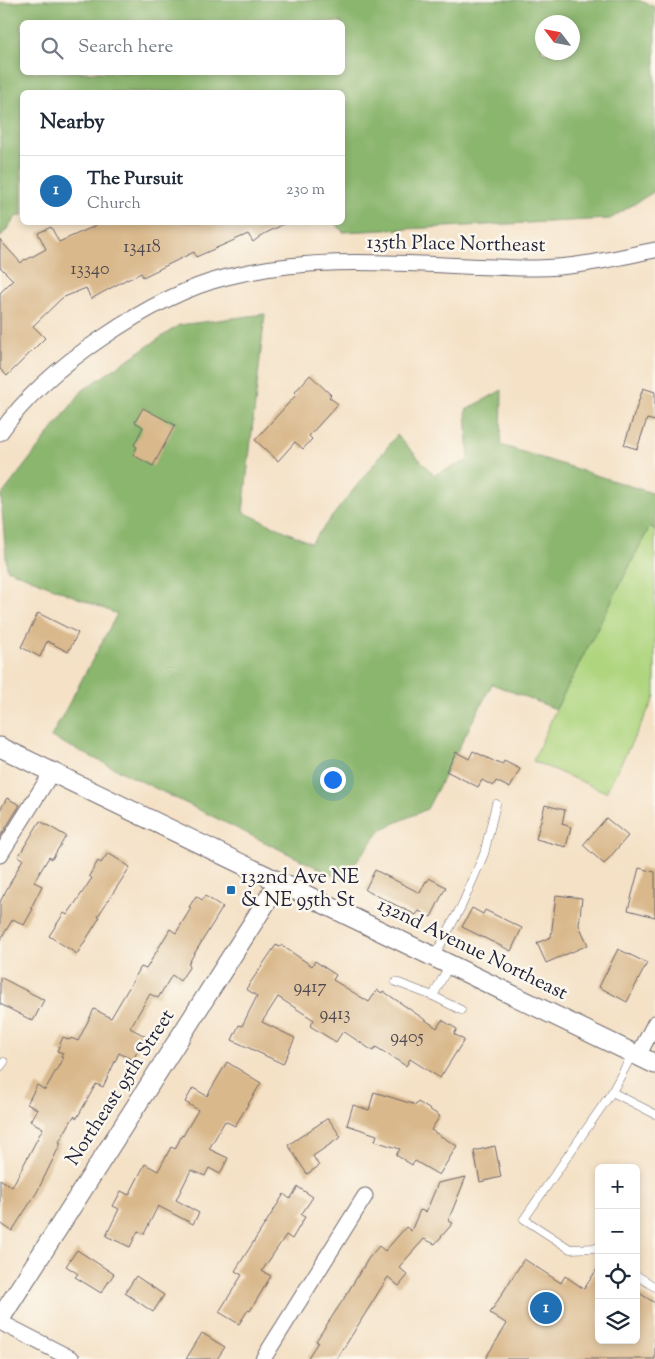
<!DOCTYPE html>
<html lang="en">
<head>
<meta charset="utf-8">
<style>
  :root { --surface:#fff; --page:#f2f2f3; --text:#1f2937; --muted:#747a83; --line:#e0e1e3; --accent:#1f6fb2 }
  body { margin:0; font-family:"Sorts Mill Goudy",serif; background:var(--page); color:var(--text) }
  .controls { position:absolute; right:15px; bottom:15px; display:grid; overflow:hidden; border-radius:8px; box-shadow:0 2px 8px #0003 }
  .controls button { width:45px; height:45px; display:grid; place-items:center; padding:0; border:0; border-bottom:1px solid var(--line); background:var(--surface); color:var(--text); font:25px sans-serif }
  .compass { position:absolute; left:535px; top:15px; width:45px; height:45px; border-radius:50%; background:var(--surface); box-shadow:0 2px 8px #0003; rotate:302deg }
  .you { position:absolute; left:332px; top:779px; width:18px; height:18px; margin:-12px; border:4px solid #fff; border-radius:50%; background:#1a73e8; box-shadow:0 0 0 8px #1a73e833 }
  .badge { display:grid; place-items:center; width:32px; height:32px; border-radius:50%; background:var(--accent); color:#fff; font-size:16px; font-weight:700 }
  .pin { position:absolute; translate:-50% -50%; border:2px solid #fff; box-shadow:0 1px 5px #0006 }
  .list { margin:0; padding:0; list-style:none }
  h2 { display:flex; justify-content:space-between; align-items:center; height:65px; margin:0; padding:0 20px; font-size:21px }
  h2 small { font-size:16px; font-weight:400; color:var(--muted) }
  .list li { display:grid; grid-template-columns:32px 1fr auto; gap:15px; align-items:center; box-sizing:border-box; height:70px; padding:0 20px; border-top:1px solid var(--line) }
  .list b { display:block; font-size:19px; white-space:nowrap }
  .list p { margin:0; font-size:16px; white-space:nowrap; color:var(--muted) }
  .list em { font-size:16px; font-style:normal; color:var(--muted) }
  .icon { flex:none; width:28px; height:28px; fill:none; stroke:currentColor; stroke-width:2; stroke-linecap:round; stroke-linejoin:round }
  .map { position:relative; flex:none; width:655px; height:1359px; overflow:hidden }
  .search { position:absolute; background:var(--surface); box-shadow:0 2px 8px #0003; left:20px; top:20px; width:325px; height:55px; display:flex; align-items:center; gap:12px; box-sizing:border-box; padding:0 18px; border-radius:8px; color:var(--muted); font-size:19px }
  .panel { position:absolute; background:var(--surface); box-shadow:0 2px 8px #0003; left:20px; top:90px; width:325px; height:135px; border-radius:8px }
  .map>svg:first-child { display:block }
</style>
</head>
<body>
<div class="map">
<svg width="655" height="1359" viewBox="0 0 655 1359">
  <rect width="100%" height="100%" fill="#fbf7ec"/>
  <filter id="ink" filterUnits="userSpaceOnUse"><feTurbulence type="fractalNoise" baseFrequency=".02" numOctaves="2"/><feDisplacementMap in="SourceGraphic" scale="10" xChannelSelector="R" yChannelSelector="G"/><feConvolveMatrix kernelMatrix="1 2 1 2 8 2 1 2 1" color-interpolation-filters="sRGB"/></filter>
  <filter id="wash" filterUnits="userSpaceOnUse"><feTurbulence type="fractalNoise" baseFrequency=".0096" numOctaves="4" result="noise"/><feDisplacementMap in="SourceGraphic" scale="20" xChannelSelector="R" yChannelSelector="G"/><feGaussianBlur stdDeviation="1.12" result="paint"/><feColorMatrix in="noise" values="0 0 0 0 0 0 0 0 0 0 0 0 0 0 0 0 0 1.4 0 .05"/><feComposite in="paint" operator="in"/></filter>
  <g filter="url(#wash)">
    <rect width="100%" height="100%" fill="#f4e1c6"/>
    <polygon fill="#afd57f" stroke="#687c5d" points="650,526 655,530 655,697 606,792 533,761 556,709"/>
    <g fill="#8bb66e" stroke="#566c54" fill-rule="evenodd">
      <path d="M39,0H638L655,7V191L610,219L343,232L335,223L342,222V92H22V215L17,216L0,238V3ZM22,22H342V72H22ZM542,22H572V52H542Z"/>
      <polygon points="265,314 243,512 311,543 397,435 434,475 469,460 466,410 502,390 501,445 655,494 655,530 650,526 556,709 492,684 427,809 382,829 342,880 51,737 117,614 7,569 1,496 83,390 179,325"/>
    </g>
    <g id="blocks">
      <g fill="#d9b88b">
        <polygon points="93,222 288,222 262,235 253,242 248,234 196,257 194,252 143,277 141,273 127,280 127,279 91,299 86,288 62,298 33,326 45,338 7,376 0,369 0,293 13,280 0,267 0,240 21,263 25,259 26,260 46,249 38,233 51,227 59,242 95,226"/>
        <polygon points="310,375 331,395 329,397 338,404 309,436 312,439 303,449 295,442 278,461 255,440 297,394 295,392"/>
        <polygon points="643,388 655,392 655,421 647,419 637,449 624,445"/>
        <polygon points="143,408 175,425 153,466 133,455 137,447 134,445 143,427 135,422"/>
        <polygon points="38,613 78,633 68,652 47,641 40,657 21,647"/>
        <polygon points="473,751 502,765 504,761 520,769 510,788 496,781 493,786 482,780 478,787 446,771 456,752 469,759"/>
        <polygon points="7,798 20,805 0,837 0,810"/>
        <polygon points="545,805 565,810 562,824 571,827 566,847 536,839"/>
        <polygon points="606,818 628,836 604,864 583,845"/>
        <polygon points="40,821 66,836 52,859 49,857 34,882 42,886 31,908 33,909 24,925 13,919 0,940 0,902 23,859 18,857"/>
        <polygon points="108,853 130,867 98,916 100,917 77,954 49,936 64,913 67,915 76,902 92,878 89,876 98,861 101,863"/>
        <polygon points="639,868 655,872 655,917 628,910"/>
        <polygon points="375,870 420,893 426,881 427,882 429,878 446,887 431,917 419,911 416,915 365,890"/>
        <polygon points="556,895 582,898 579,925 588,945 546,963 537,943 551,937"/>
        <polygon points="196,896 202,900 205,896 223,907 188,964 190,966 180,981 172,975 158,998 150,994 130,1028 145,1036 133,1060 119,1053 103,1087 96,1084 77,1118 74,1116 59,1142 61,1143 37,1192 12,1231 0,1223 0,1179 12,1187 43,1128 30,1121 37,1109 27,1104 37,1085 45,1090 63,1058 61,1057 63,1053 57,1051 63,1037 70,1040 71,1038 78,1041 94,1009 111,1018 141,967 146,969 170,929 176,933 191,908 189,907"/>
        <polygon points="472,908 483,914 485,910 522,928 511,951 462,927"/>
        <polygon points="276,945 280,947 281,945 312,966 315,961 336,975 333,980 369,1002 377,990 382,993 383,991 437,1028 442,1020 457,1029 454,1034 464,1040 440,1078 410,1059 406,1066 376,1047 373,1051 343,1031 336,1042 310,1026 314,1020 278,997 262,1022 295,1038 283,1064 232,1040 239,1025 242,1026 257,996 246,989"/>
        <polygon points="618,949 647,963 627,1002 599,987"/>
        <polygon points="0,977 44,1000 33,1021 0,1004"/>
        <polygon points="227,1062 261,1083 235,1126 225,1121 209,1149 228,1158 220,1174 209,1168 205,1176 191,1170 176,1200 199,1213 193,1224 158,1206 144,1234 138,1231 130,1247 106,1236 119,1209 113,1206 121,1191 129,1195 145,1164 158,1171 171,1147 175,1149 182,1135 183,1136 198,1110 185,1102 193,1088 207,1096"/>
        <polygon points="374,1092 416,1105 418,1102 440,1116 431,1130 457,1146 439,1175 415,1161 412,1165 396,1155 400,1149 375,1141 377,1135 347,1125 353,1105 369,1110"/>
        <polygon points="328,1118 341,1137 313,1156 319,1166 307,1174 288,1145"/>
        <polygon points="495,1146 501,1177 480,1182 474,1151"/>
        <polygon points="466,1177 448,1221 453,1223 435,1244 424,1239 399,1267 408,1275 399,1286 388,1277 337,1359 307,1359 318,1342 316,1341 343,1300 368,1259 379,1246 385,1251 406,1227 411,1231 420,1210 426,1212 438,1183"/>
        <polygon points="298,1187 313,1197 301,1215 305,1217 292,1239 286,1235 262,1271 271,1276 250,1311 248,1310 239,1324 219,1312 242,1275 235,1271 284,1194 290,1199"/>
        <polygon points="77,1250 114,1274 101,1293 75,1277 78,1274 66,1266"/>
        <polygon points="524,1259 561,1283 565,1276 584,1289 599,1266 599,1340 636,1340 636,1291 655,1303 655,1359 485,1359 507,1324 490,1313"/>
        <polygon points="136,1276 164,1295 153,1312 125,1293"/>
        <polygon points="202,1333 225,1347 217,1359 186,1359"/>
      </g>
    </g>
  </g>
  <g filter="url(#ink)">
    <use href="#blocks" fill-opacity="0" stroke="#6c656c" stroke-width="1"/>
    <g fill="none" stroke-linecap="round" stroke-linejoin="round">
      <defs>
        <g id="service">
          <polyline points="434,957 462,905 484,854 496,804"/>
          <polyline points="396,982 433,996 461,1010"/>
          <polyline points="433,996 450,964"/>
          <polyline points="633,1053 612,1092 655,1114"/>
          <polyline points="0,1067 4,1062"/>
          <polyline points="599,1250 596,1248 570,1249 524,1219 612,1092"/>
          <polyline points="636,1275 655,1287"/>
        </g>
        <g id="minor">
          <path d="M0,433C27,394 63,364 102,338C140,312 182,288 227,277C328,251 433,268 536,268C576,268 616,258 655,250"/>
          <polyline points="0,855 52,772"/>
          <polyline points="638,1056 655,1023"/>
          <polyline points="0,1322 72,1359"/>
          <polyline points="263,1359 365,1196"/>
        </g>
        <g id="tertiary">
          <polyline points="0,747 655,1064"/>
          <polyline points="0,1319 279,882"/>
        </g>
      </defs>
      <use href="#service" stroke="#6c656c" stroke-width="9"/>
      <use href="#minor" stroke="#6c656c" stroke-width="17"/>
      <use href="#tertiary" stroke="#6c656c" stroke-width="21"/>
      <use href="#service" stroke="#fff" stroke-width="8"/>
      <use href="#minor" stroke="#fff" stroke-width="15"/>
      <use href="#tertiary" stroke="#fff" stroke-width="19"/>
    </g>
  </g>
  <rect fill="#1f6fb2" stroke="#fbf7ec" stroke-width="2" x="226" y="885" width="10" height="10" rx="2.5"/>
  <g text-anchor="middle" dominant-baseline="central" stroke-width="5" stroke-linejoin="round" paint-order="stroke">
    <g font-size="18" fill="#50484f">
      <text x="142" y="248">13418</text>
      <text x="90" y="270">13340</text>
      <text x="310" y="988">9417</text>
      <text x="335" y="1015">9413</text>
      <text x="407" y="1038">9405</text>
    </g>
    <g font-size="20" fill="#22223b" stroke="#fbf7ec">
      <text transform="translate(456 245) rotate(1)">135th Place Northeast</text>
      <text transform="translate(472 950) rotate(26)">132nd Avenue Northeast</text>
      <text transform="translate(121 1088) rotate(-57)">Northeast 95th Street</text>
    </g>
    <g font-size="20" fill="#22223b" stroke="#fbf7ec" text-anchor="start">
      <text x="241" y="878">132nd Ave NE<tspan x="241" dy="23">&amp; NE 95th St</tspan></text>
    </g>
  </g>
</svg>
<div class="controls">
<button>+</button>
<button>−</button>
<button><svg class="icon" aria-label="locate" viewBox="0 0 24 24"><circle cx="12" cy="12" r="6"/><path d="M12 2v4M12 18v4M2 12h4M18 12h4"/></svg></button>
<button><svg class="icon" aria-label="layers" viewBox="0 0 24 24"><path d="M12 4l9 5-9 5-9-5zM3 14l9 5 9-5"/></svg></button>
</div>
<svg class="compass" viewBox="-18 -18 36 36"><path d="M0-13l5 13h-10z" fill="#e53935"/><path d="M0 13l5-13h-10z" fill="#747a83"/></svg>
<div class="you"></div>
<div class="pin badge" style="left:546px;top:1308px">1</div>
<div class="search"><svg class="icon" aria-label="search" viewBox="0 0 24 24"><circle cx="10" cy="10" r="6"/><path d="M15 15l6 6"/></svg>Search here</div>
<section class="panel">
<h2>Nearby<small></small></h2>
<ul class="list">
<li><span class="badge">1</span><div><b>The Pursuit</b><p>Church</p></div><em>230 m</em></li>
</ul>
</section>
</div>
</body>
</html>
